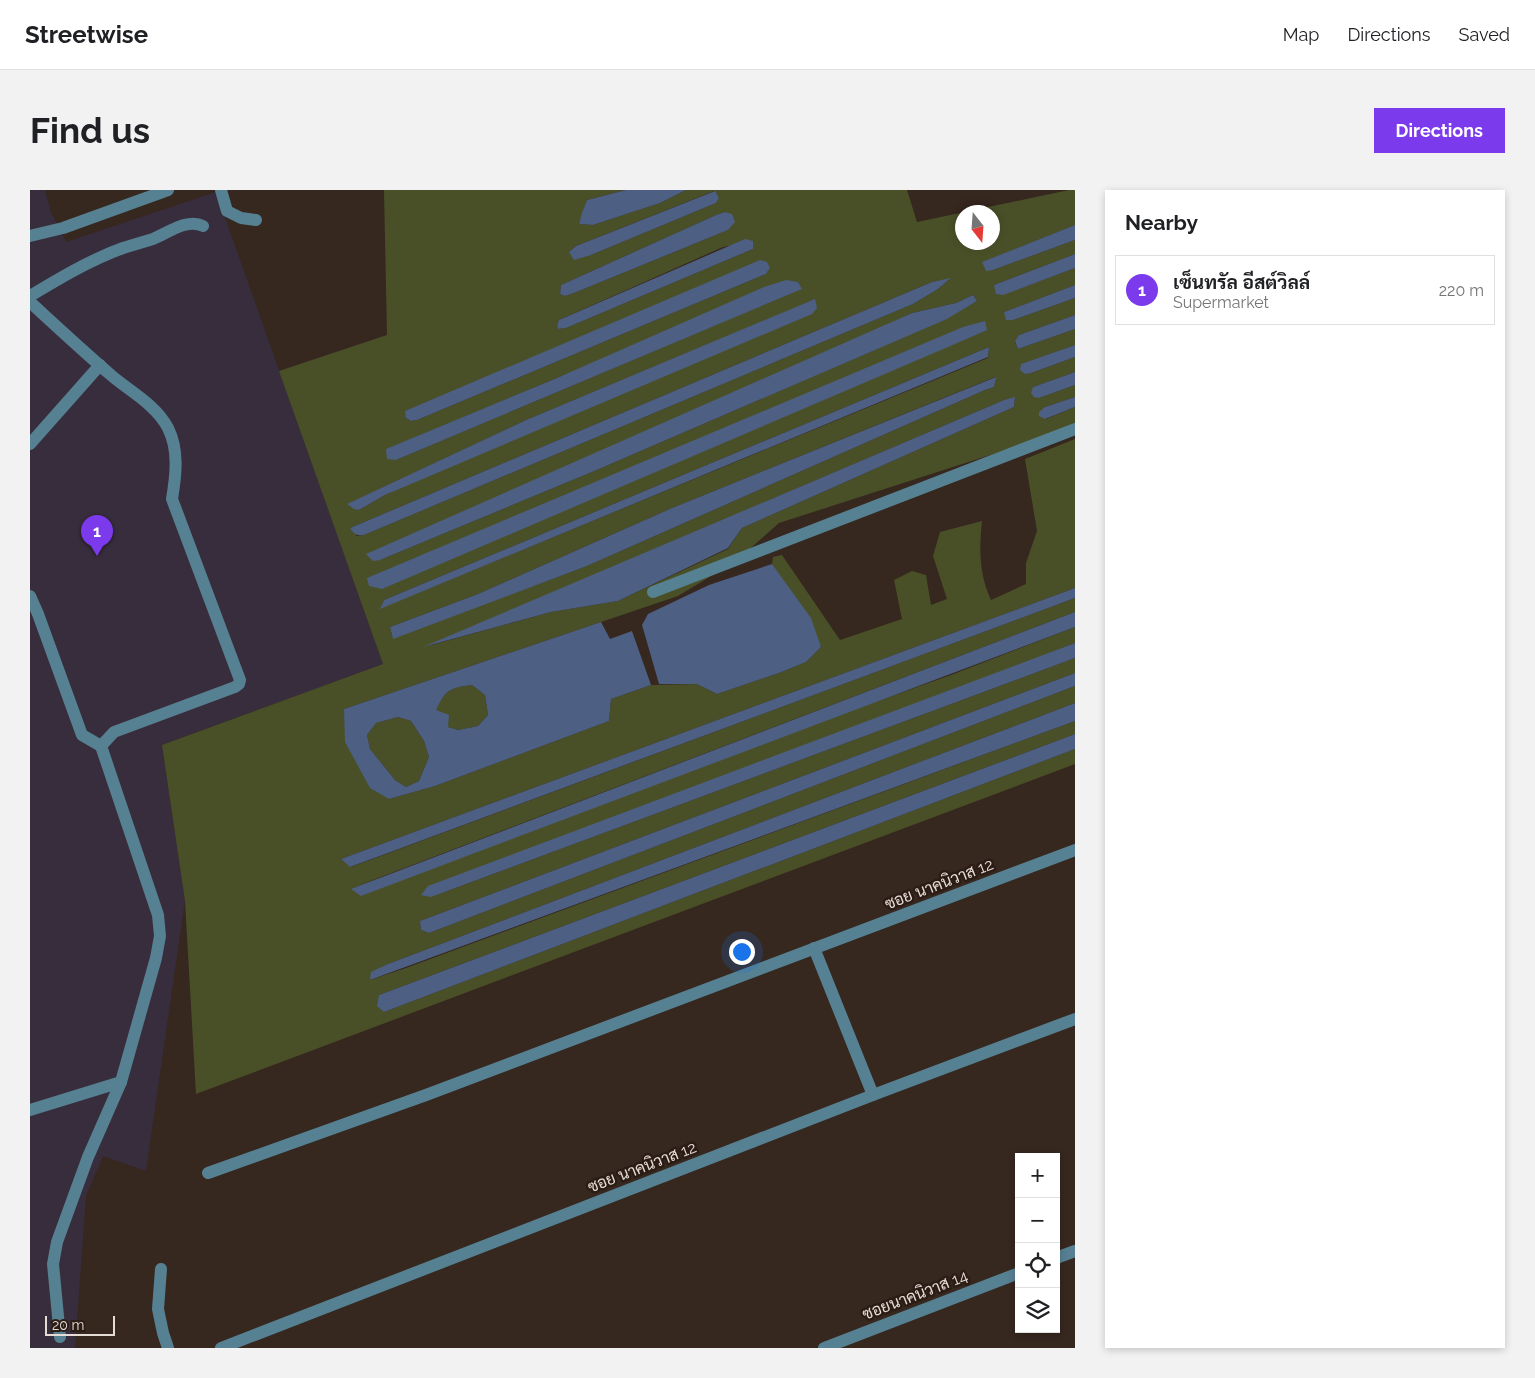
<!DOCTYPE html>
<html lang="en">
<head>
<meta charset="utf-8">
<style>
  :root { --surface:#fff; --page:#f2f2f2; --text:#202124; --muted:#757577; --line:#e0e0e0; --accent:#7c3aed }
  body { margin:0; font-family:Raleway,Sarabun,sans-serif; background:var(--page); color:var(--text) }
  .controls { position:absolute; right:15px; bottom:15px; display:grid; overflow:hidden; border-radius:0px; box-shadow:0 2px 8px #0003 }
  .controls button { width:45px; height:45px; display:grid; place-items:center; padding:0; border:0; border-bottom:1px solid var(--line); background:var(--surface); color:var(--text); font:25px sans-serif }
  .compass { position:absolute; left:925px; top:15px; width:45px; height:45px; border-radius:50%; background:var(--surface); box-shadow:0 2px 8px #0003; rotate:163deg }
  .scale { position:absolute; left:15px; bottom:12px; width:70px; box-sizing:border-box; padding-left:5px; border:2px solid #e6dcd6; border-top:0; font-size:14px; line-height:18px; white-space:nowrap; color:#e6dcd6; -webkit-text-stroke:4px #2b1d15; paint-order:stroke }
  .you { position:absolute; left:711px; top:761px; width:18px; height:18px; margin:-12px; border:4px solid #fff; border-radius:50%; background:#1a73e8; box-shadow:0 0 0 8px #1a73e833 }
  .badge { display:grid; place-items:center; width:32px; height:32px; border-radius:50%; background:var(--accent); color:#fff; font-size:16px; font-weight:700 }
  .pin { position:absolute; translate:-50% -41px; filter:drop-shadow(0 1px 2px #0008) }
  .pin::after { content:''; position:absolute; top:26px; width:18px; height:15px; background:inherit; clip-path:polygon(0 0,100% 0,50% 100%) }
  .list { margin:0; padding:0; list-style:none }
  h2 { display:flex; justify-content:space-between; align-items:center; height:65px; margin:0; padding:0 20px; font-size:21px }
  h2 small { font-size:16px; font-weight:400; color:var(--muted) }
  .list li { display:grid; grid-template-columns:32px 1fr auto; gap:15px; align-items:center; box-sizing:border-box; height:70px; margin:0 10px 10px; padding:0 10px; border:1px solid var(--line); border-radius:0px }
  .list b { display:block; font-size:19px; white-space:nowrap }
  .list p { margin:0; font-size:16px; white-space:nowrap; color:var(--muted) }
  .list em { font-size:16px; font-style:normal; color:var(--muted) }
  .icon { flex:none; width:28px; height:28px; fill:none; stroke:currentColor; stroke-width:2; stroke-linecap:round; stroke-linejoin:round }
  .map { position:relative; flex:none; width:1045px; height:1158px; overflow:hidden; border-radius:0px }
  header { display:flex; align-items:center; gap:30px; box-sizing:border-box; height:70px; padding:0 25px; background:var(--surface); border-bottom:1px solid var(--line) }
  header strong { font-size:24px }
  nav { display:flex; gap:28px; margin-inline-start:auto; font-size:18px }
  .intro { display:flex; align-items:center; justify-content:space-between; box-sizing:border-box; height:120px; padding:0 30px }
  h1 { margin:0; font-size:35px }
  .button { padding:12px 22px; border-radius:0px; background:var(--accent); color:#fff; font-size:18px; font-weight:700 }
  main { display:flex; gap:30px; padding:0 30px }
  aside { flex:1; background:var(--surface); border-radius:0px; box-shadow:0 2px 8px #0003 }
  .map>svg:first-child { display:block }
</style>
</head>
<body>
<header>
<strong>Streetwise</strong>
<nav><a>Map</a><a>Directions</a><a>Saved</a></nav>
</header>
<div class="intro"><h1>Find us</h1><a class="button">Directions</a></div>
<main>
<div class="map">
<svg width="1045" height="1158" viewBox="0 0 1045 1158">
  <rect width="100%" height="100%" fill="#36271f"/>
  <polygon fill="#382d3c" points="0,0 15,0 21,22 36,52 186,2 353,474 132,555 155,710 116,981 73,966 56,1006 45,1158 0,1158"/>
  <g fill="#495028" fill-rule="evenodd">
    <path d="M354,0H596L557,10L549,34L563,35L630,13L656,0H877L887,32L1039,0H1045V35L953,72L963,80L1045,50V64L964,95L986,100L1045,78V95L974,122L983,130L1045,108V125L989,145L985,152L988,159L1045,139V155L992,174L1001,183L1045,167V182L1003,197L1009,208L1045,195V207L1015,217L1016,229L1045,217V234L982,258L749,333L706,371L648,406L314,519L359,609L405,596L579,531L581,509L621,495L667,494L687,504L749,483L776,472L791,457L742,374L743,367L752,365L810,450L872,429L864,390L882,381L896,385L901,415L917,409L903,366L910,342L952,331C949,359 949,385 961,410L996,394V373L1007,341L995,269L1045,249V398L311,669L321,677L1045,408V422L322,698L921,485L1045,437V453L401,707L1045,468V483L390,731L391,740L399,743L1045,496V513L358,774L340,790L376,778L1045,531V544L349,805L354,822L1045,559V574L166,904L155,711L132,555L353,474L249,181L357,145ZM684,1L689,8L686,13L561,65L539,62L546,56ZM695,22L698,40L544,103L535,106L530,104L531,95L686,25ZM932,22H962V52H932ZM723,51V59L536,138L528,139L527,135L529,130L693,57ZM740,78L736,84L387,230L381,231L376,228V221ZM920,89L908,99L883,114L334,345L327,346L320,338L902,92ZM771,99L366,270L357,259L527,188ZM943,105L947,111L916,129L562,282L350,370L882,123L926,113ZM784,110L355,305L329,320L318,314L496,230ZM959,157L958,168L351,418L354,410ZM965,187L964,197L955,200L557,376L363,448L360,437L448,404L642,318ZM985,208L984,217L712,338L698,359L588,411L521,422L398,456L974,210Z"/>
    <path d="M442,495L455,505L458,525L448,536L428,540L418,537L405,520C416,499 420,498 442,495Z"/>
    <polygon points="368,527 381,531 394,551 399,567 389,591 376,597 365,590 340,559 337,545 346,533"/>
  </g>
  <g fill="#4d5f82" fill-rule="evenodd">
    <polygon points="596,0 656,0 630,13 563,35 549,34 552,23 557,10"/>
    <polygon points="685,1 689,8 686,13 561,65 544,70 539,62 546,56"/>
    <polygon points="695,22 702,24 705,32 698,40 544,103 535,106 530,104 531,95 686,25"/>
    <polygon points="1045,35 1045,50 963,80 956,81 952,72"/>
    <polygon points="715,49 723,51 723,59 536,138 528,139 527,135 529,130"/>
    <polygon points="1045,64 1045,78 973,105 966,104 964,95"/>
    <polygon points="730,70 737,72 740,78 736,84 387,230 381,231 376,228 375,221"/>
    <path d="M921,88L908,99L883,114L334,345C326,346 324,344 320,338L902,92Z"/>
    <polygon points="756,90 768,92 772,99 366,270 357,269 356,259 527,188 734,97"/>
    <polygon points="1045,95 1045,108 983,130 976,130 974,122"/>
    <polygon points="943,105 947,111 917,129 562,282 350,370 343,371 336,364 882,123 926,113"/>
    <polygon points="785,109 787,118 782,124 355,305 329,320 324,319 317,314 496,230"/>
    <polygon points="1045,125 1045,139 988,159 985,151 989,145"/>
    <polygon points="955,131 957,140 918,157 352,399 339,396 337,388 933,137"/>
    <polygon points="1045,155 1045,167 1001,183 995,184 990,180 991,174"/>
    <polygon points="959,157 958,167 350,419 354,410"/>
    <polygon points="1045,182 1045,195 1009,208 1004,207 1001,203 1003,197"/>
    <polygon points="966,187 964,197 955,200 557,376 363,449 360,437 448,404 642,318"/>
    <polygon points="985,207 984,217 712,338 698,358 588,411 521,422 393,457 974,210"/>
    <polygon points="1045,207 1045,217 1015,229 1009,226 1009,222 1015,217"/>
    <polygon points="742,374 781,428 791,457 776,472 749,483 687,504 667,494 629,494 612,435 618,424 679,395"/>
    <polygon points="1045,398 1045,408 320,677 311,669"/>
    <polygon points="1045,422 1045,437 331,706 321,699"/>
    <path d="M571,432L580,449L602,441L621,495L581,509L579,531L405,596L359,609L340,598L315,552L314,519ZM442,495L455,505L458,525L448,536L428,540L418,537L419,525L406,520C416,499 420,498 442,495ZM368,527L381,531L394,551L399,567L389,591L376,597L365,590L340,559L337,545L346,533Z"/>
    <polygon points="1045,453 1045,468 401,707 391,705 398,696"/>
    <polygon points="1045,483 1045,496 399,743 391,740 390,731"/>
    <polygon points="1045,513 1045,531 340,790 341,782 358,774"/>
    <polygon points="1045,544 1045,559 354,822 347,816 349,805"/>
  </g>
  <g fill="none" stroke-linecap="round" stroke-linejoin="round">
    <g stroke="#568192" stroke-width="12">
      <polyline points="191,0 197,21 211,28 226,30"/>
      <polyline points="0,46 33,38 138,0"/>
      <path d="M0,106C30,88 60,70 93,58C103,55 113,52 123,49C138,43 157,28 173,36"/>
      <path d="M0,112C27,137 54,162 82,186C101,202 126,215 138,238C149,260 146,285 142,309L210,490L209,494L205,497L84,542L71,556L128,725L130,746L126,768L91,892L0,920"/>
      <polyline points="0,254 70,175"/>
      <polyline points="623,402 1045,239"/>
      <polyline points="0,406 8,424 52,545 71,556"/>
      <polyline points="784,758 843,905"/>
      <polyline points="178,983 396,905 1045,660"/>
      <polyline points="1026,1068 1045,1061"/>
      <polyline points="131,1079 128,1119 133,1143 138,1158"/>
      <polyline points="30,1147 23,1074 27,1052 58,967 91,892"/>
      <polyline points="191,1158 843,905 1045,829"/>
      <polyline points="794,1158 989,1083"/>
    </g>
  </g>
  <g text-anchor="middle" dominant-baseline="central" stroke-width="5" stroke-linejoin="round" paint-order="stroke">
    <g font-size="16" fill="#e6dcd6" stroke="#2b1d15">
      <text transform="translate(909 694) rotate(-21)">ซอย นาคนิวาส 12</text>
      <text transform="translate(612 977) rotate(-21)">ซอย นาคนิวาส 12</text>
      <text transform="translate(885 1105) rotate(-21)">ซอยนาคนิวาส 14</text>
    </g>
  </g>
</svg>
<div class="controls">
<button>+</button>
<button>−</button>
<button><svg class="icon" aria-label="locate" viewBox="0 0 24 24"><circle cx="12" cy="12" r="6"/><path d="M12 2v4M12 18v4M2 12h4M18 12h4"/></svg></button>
<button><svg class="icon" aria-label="layers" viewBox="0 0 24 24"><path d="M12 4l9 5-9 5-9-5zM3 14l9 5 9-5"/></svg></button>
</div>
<svg class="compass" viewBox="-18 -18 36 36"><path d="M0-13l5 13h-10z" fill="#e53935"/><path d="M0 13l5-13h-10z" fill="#757577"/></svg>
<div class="scale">20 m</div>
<div class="you"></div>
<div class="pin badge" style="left:67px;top:366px">1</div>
</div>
<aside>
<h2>Nearby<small></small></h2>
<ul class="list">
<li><span class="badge">1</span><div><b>เซ็นทรัล อีสต์วิลล์</b><p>Supermarket</p></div><em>220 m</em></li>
</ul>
</aside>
</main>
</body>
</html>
